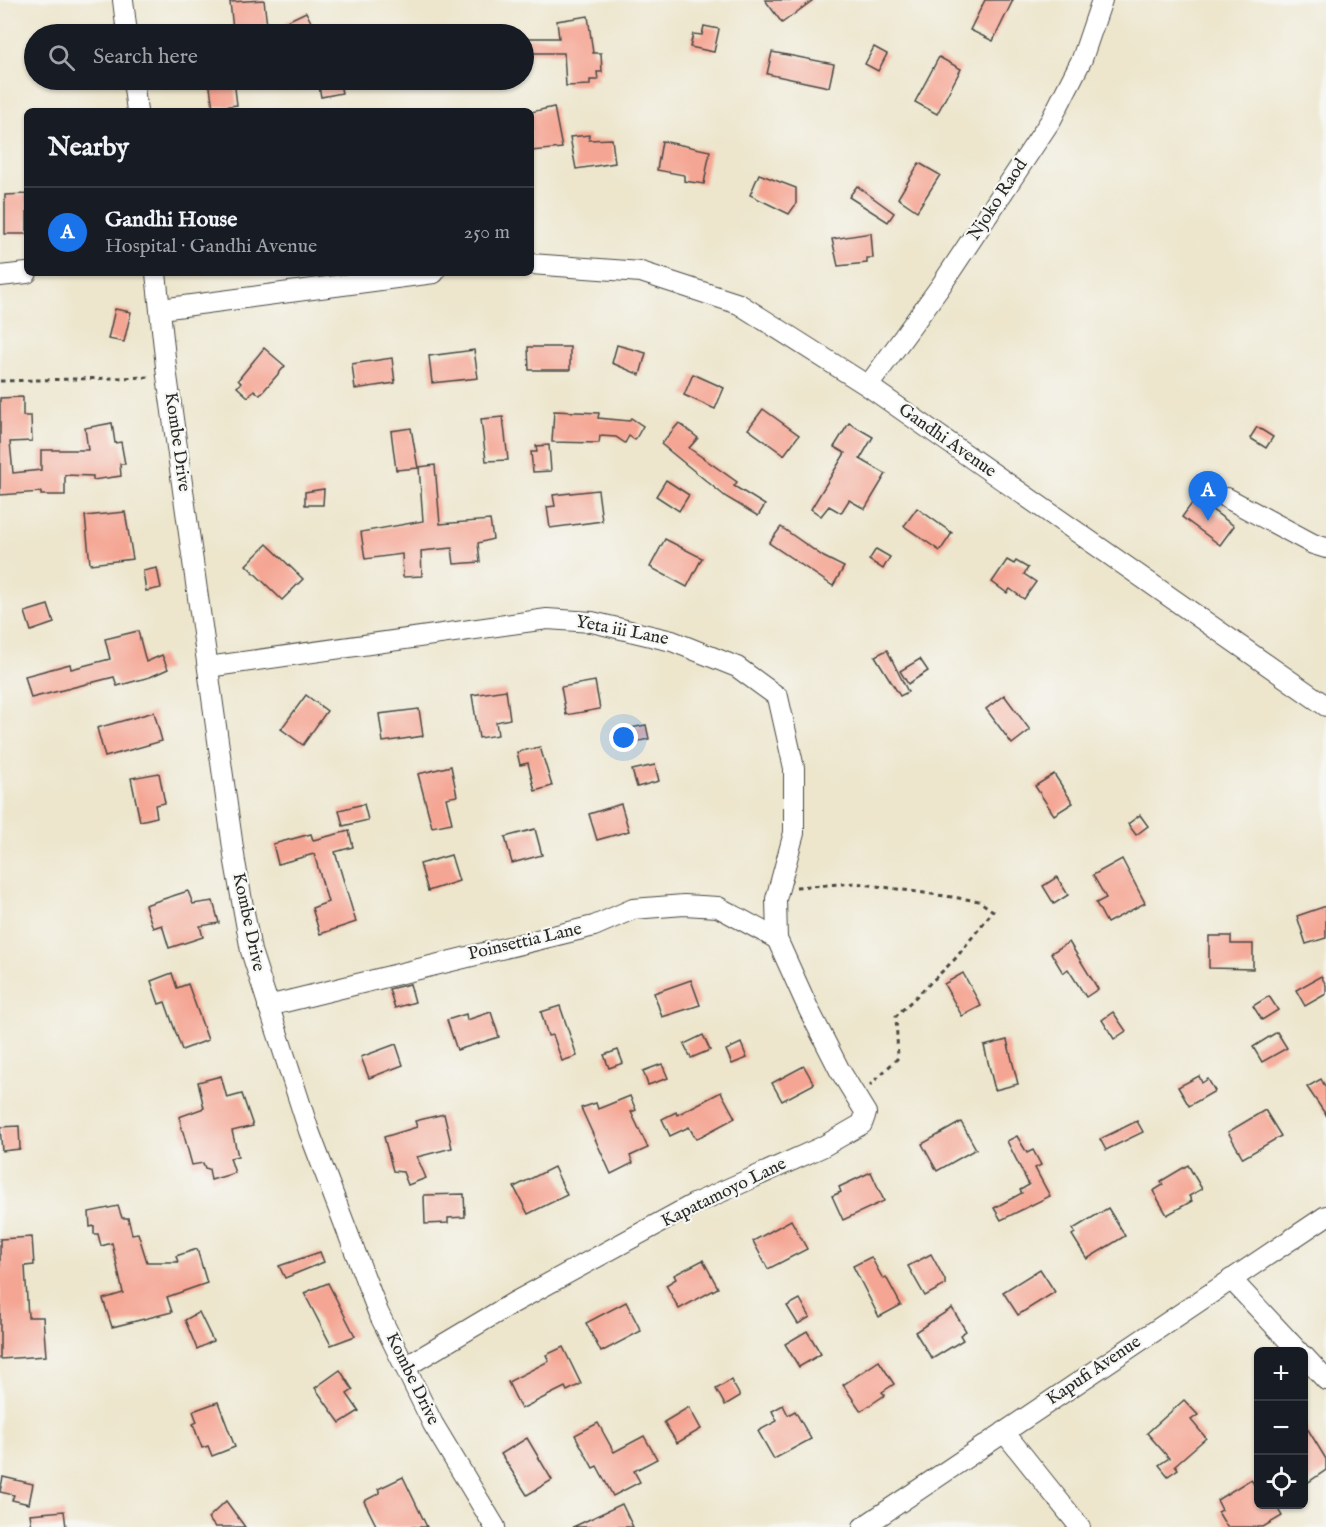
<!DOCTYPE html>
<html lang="en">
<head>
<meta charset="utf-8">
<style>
  :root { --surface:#171b24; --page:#242831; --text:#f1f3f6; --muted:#9ea1a6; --line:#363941; --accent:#1a73e8 }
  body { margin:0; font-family:"IM FELL English",serif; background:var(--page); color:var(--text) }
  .controls { position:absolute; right:18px; bottom:18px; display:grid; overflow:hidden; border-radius:9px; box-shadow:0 2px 4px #0004 }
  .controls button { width:54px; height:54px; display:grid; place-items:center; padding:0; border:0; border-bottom:2px solid var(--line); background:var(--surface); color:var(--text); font:30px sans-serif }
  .you { position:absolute; left:624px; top:738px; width:21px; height:21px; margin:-15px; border:4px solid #fff; border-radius:50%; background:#1a73e8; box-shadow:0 0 0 9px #1a73e833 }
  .badge { display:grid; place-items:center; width:39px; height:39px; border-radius:50%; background:var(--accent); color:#fff; font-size:20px; font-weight:700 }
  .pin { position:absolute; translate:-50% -50px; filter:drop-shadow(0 2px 3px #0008) }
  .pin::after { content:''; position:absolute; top:32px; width:21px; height:18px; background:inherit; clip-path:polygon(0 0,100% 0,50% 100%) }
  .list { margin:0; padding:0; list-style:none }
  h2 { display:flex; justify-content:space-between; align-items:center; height:78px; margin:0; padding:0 24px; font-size:26px }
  h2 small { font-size:20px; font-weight:400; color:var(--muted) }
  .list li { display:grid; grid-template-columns:39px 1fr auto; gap:18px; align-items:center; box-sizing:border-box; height:90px; padding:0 24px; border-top:2px solid var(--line) }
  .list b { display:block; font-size:22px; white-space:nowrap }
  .list p { margin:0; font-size:20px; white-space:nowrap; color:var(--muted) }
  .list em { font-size:20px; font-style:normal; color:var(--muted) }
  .icon { flex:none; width:33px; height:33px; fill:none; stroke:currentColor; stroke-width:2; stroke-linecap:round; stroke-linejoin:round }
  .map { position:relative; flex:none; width:1326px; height:1527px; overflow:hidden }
  .search { position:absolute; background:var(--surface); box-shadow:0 2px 4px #0004; left:24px; top:24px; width:510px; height:66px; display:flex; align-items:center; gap:15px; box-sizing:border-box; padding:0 21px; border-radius:33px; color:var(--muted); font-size:22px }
  .panel { position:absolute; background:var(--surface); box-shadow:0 2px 4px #0004; left:24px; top:108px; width:510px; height:168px; border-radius:9px }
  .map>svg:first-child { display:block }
</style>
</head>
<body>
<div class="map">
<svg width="1326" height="1527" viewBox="0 0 1326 1527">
  <rect width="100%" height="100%" fill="#f6f6f2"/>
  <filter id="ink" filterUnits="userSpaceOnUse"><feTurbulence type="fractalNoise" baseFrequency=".0167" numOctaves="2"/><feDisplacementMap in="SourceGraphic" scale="12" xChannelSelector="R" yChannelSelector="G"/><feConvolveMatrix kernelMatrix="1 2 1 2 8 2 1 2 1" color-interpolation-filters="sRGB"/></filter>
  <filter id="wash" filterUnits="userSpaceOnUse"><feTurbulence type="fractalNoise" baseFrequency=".008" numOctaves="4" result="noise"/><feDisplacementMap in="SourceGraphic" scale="24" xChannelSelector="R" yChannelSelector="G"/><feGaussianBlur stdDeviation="1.35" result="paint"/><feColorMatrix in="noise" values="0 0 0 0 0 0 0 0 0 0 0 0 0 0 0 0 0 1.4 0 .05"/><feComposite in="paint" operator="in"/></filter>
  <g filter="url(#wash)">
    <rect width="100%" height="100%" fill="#ede6cd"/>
    <g id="blocks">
      <g fill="#f5a593">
        <polygon points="264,0 267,26 233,29 230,2"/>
        <polygon points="765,0 813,0 782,23"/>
        <polygon points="985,0 1013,0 993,41 970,30"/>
        <polygon points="306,12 317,34 292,34 285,22"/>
        <polygon points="588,16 593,53 601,53 602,72 597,72 598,80 590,80 590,85 566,86 564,53 524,53 524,38 559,38 557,21"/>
        <polygon points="704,26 719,29 714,52 690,47 693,34 702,35"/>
        <polygon points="874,47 887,54 878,71 865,64"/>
        <polygon points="772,52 834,64 829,87 767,74"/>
        <polygon points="939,57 961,69 937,114 915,102"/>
        <polygon points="209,80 234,80 237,105 213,108"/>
        <polygon points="339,80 342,93 321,97 318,81"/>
        <polygon points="554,107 562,148 531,151 531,112"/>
        <polygon points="589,135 589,140 612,139 615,163 576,169 570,137"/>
        <polygon points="662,141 710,151 704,184 684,181 684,175 657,170"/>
        <polygon points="919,163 940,175 917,211 898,198"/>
        <polygon points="759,174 796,188 796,204 789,214 750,195"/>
        <polygon points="857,186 894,213 888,222 849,197"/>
        <polygon points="27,194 27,234 5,234 5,195"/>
        <polygon points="871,233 873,258 867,258 867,263 838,266 832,239"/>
        <polygon points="115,309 131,312 124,342 108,339"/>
        <polygon points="617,345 646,353 640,375 612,363"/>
        <polygon points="528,347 570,347 570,370 529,370"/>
        <polygon points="264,348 285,366 260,395 254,390 248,397 237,387 241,383 238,380"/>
        <polygon points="474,350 478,378 432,383 429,356"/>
        <polygon points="392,358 395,383 355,389 352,364"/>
        <polygon points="693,374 724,388 715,409 684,395"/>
        <polygon points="23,397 23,416 31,416 32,441 10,442 13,473 41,470 41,450 88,450 85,428 112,423 115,443 121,442 125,464 120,464 121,476 93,480 93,476 65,475 65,495 41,495 41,492 0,495 0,398"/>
        <polygon points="763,409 799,435 784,455 748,429"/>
        <polygon points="554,411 599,413 598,418 629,421 631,418 643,426 635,440 629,436 625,443 616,437 600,436 599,443 552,442"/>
        <polygon points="503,417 508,460 486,461 481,419"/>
        <polygon points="679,423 698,438 689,448 737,482 734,486 765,505 758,516 726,497 661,444"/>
        <polygon points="849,423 873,437 860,459 886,474 865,509 849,500 841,513 829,506 821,516 811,509 845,453 834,447"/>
        <polygon points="1257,427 1273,437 1266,448 1250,438"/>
        <polygon points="411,428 418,468 396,470 391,431"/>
        <polygon points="549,445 551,471 533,472 531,452 537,452 536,446"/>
        <polygon points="435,465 440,524 490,520 493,539 478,543 480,562 454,564 452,548 421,551 422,576 403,577 402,554 365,559 361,532 423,521 419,467"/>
        <polygon points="666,480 689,495 679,511 656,496"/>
        <polygon points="324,489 323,505 305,505 305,492"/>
        <polygon points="598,490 602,521 550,528 547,507 555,506 553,495"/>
        <polygon points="1196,498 1234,526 1220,545 1182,517"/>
        <polygon points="917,508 952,533 940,551 904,526"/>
        <polygon points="125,512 133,559 90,564 85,516"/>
        <polygon points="781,527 824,557 844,567 833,586 769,543"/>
        <polygon points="665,539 702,558 687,587 650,567"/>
        <polygon points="267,544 303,579 282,600 246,565"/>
        <polygon points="876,549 890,557 883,569 869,560"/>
        <polygon points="1007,560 1014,564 1016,561 1028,568 1024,574 1036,582 1024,599 1010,589 1007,593 992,582"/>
        <polygon points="157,568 161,588 146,591 143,571"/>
        <polygon points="48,605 54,623 31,631 25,612"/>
        <polygon points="138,631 146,662 162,655 168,669 150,677 117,686 114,677 31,698 25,676 70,664 71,669 110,659 105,639"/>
        <polygon points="887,650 908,692 900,696 875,656"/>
        <polygon points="920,659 928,671 908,684 900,671"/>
        <polygon points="595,681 600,709 566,715 561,687"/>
        <polygon points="506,690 510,719 496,722 498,735 479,738 472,695"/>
        <polygon points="306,695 327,711 303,745 281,729"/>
        <polygon points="1004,695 1030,730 1012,744 986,709"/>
        <polygon points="419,709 423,736 383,742 379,714"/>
        <polygon points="154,712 162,741 105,757 97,728"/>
        <polygon points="646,725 649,739 629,743 626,729"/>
        <polygon points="540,747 552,786 535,791 528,763 520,765 517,752"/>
        <polygon points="655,765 659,781 637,787 632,770"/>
        <polygon points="451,766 457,796 446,798 452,823 432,827 418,774"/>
        <polygon points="159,773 165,803 155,805 157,817 140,821 131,778"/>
        <polygon points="1054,774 1073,803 1054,815 1035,786"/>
        <polygon points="364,804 368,820 343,826 339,810"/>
        <polygon points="621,804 629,831 597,840 589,814"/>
        <polygon points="1140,815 1148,826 1136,835 1128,824"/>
        <polygon points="535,829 542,855 512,863 505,837"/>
        <polygon points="349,831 353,847 335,852 356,922 320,934 312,908 328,902 314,854 278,864 273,844 311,834 313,840"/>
        <polygon points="451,855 459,881 428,891 420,864"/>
        <polygon points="1122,859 1145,903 1107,923 1096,903 1106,898 1093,875"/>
        <polygon points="1057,877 1068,895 1054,904 1043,886"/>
        <polygon points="188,891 193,904 213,901 219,923 200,926 203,937 169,948 162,925 153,928 145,905"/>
        <polygon points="1326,906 1326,938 1306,944 1297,916"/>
        <polygon points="1209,936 1231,936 1231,944 1253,944 1253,969 1209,968"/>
        <polygon points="1069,942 1098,989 1086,997 1068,969 1063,973 1051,953"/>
        <polygon points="172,973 177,988 188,984 208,1040 182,1050 165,1002 159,1004 151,981"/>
        <polygon points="963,973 981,1006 962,1016 944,984"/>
        <polygon points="1321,976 1326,985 1326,994 1305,1006 1296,990"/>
        <polygon points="691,980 700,1005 662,1017 654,993"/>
        <polygon points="410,984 415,1002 395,1008 389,989"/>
        <polygon points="1269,996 1278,1010 1262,1020 1253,1006"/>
        <polygon points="560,1006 577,1056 562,1061 553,1035 548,1036 541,1012"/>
        <polygon points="491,1012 499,1037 457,1050 447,1020 466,1014 467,1020"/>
        <polygon points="1113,1012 1126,1031 1114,1039 1102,1020"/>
        <polygon points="1277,1032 1287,1048 1262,1062 1253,1047"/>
        <polygon points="703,1035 710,1050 691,1058 684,1044"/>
        <polygon points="1007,1040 1018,1084 995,1090 984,1046"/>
        <polygon points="741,1043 747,1058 732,1064 726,1050"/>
        <polygon points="396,1044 403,1065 369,1078 361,1057"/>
        <polygon points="618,1050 623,1063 609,1068 604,1055"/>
        <polygon points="662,1064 668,1078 648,1085 643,1071"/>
        <polygon points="804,1066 814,1084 782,1101 772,1083"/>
        <polygon points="221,1076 227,1098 242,1094 253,1126 232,1131 238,1156 230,1158 235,1173 211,1180 209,1169 205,1168 203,1163 192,1165 179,1117 204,1108 198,1082"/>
        <polygon points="1199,1076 1202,1083 1208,1079 1215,1091 1189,1106 1178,1087"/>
        <polygon points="1321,1079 1326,1088 1326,1115 1307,1087"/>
        <polygon points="721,1092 735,1118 696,1139 689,1127 670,1136 662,1119 676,1112 677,1115"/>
        <polygon points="630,1096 636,1110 631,1112 648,1148 630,1156 633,1163 611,1174 581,1108 596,1103 598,1109"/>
        <polygon points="1265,1110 1281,1136 1243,1158 1228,1132"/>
        <polygon points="444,1114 452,1148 417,1157 426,1178 408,1185 403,1172 393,1171 384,1137 417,1127 415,1121"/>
        <polygon points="1137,1121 1143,1132 1106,1150 1100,1139"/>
        <polygon points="961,1122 976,1149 937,1171 922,1144"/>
        <polygon points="19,1126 20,1149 2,1151 0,1127"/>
        <polygon points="1017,1136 1027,1153 1033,1150 1041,1165 1035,1168 1050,1196 1001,1220 994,1208 1022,1193 1020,1190 1029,1185 1007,1141"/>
        <polygon points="1188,1165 1202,1189 1189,1196 1192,1201 1167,1215 1153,1191 1163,1185 1161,1181"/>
        <polygon points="554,1167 567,1195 528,1214 514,1187"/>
        <polygon points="871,1172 884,1201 843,1220 832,1196 841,1192 839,1187"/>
        <polygon points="464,1194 465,1217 448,1218 448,1223 425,1224 424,1195"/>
        <polygon points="118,1206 122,1218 128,1218 132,1234 138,1233 147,1262 178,1262 176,1256 197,1249 207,1283 167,1297 172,1312 112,1327 103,1299 123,1293 112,1243 101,1246 98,1234 94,1234 94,1226 90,1227 89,1212"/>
        <polygon points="1108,1208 1125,1236 1087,1259 1072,1235 1075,1233 1073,1229"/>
        <polygon points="791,1220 807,1249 768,1269 753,1241"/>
        <polygon points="32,1237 34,1265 25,1266 28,1317 43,1317 46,1356 0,1359 0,1239"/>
        <polygon points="320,1252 324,1262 285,1278 279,1266"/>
        <polygon points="931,1254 945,1280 945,1285 925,1296 908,1266"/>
        <polygon points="871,1257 883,1279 886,1277 901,1305 879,1317 853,1266"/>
        <polygon points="703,1260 718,1288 679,1309 666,1285 676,1279 674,1275"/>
        <polygon points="1040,1269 1055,1292 1018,1315 1003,1292"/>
        <polygon points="328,1283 355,1336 331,1345 304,1293"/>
        <polygon points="800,1299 810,1317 798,1324 787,1306"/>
        <polygon points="626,1302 641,1331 601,1352 586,1323"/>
        <polygon points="952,1308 966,1331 960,1335 963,1340 932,1359 915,1332"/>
        <polygon points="199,1312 213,1341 197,1349 185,1320"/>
        <polygon points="807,1331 821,1354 799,1367 785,1344"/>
        <polygon points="563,1347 581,1384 567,1391 565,1387 521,1409 508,1382 549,1361 546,1355"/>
        <polygon points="879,1361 894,1384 882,1392 885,1395 861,1411 843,1385"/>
        <polygon points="340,1370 353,1390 347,1394 359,1411 340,1423 315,1388"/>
        <polygon points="731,1380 740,1396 725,1405 716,1389"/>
        <polygon points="1184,1400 1198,1415 1191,1420 1206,1438 1175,1465 1178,1469 1168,1476 1159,1465 1169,1458 1147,1433"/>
        <polygon points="218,1402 235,1447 212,1456 208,1446 202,1448 193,1424 197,1422 193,1411"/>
        <polygon points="783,1405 788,1415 795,1411 811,1439 774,1459 758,1431 777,1421 772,1411"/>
        <polygon points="689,1407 701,1429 677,1443 664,1422"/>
        <polygon points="598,1423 614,1452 644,1436 657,1459 634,1471 640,1482 613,1496 597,1466 593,1468 575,1435"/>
        <polygon points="1304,1423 1326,1459 1326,1470 1304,1485"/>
        <polygon points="527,1438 552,1480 527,1495 501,1454"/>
        <polygon points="3,1477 33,1484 29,1504 12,1500 14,1495 0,1492"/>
        <polygon points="403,1477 427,1527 377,1527 364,1501 380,1493 378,1489"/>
        <polygon points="1251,1479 1258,1492 1258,1504 1275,1504 1282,1516 1263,1527 1227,1527 1218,1512 1222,1510 1217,1500"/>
        <polygon points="226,1501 245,1527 215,1527 208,1518"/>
        <polygon points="622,1504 633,1527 573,1527"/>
        <polygon points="64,1511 66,1527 32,1527 30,1514"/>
      </g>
    </g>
  </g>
  <g filter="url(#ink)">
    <use href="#blocks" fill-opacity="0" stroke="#484743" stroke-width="1.5"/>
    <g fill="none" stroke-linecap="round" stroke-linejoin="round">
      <defs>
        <g id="minor">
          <polyline points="123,0 127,34"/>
          <polyline points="133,80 137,111"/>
          <polyline points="531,264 641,272 739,304 868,386 1326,706"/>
          <polyline points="156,273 167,376 235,862 251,951 309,1131 378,1312 433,1424 495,1527"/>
          <polyline points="0,276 27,273"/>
          <polyline points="161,309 434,273"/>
          <polyline points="868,386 940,287 1051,120 1082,59 1102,0"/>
          <polyline points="1227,498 1313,544 1326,548"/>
          <polyline points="208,667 547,619 592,622 672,641 737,667 778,697 794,768 794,833 776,899 777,939 809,1010 839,1069 866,1113 862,1124 822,1147 694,1204 513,1303 407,1366"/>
          <polyline points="268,1006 594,926 633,909 684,905 718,907 777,939"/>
          <polyline points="1231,1279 1299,1352"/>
          <polyline points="1304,1356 1326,1380"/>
          <polyline points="1004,1432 1080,1527"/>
          <polyline points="863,1527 1326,1216"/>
        </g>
      </defs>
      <use href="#minor" stroke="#484743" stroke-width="22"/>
      <g stroke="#484743" stroke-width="3" stroke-dasharray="4.5 4.5" stroke-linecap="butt">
        <polyline points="0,381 151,377"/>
        <polyline points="796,887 856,883 979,901 993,911 955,959 896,1016 898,1058 870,1085"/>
      </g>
      <use href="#minor" stroke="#fff" stroke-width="20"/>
    </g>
  </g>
  <g text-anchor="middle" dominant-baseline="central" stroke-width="4.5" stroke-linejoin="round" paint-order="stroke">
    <g font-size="18" fill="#2b2b2b" stroke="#f6f6f2">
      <text transform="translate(998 200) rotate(-57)">Njoko Raod</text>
      <text transform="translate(947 441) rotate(35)">Gandhi Avenue</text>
      <text transform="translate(177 442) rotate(82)">Kombe Drive</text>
      <text transform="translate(622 631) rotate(11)">Yeta iii Lane</text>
      <text transform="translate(248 922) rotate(78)">Kombe Drive</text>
      <text transform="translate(525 942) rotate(-13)">Poinsettia Lane</text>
      <text transform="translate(724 1193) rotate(-26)">Kapatamoyo Lane</text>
      <text transform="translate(1094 1371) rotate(-34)">Kapufi Avenue</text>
      <text transform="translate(412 1379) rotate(64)">Kombe Drive</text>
    </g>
  </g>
</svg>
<div class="controls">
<button>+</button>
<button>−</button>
<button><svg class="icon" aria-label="locate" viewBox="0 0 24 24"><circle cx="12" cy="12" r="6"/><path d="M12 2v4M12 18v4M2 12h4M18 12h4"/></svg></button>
</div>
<div class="you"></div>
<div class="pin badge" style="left:1208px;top:521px">A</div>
<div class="search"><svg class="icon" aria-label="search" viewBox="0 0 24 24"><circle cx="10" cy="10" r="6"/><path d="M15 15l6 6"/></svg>Search here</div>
<section class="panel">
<h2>Nearby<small></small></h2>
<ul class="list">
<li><span class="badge">A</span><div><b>Gandhi House</b><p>Hospital · Gandhi Avenue</p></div><em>250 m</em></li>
</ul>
</section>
</div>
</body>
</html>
